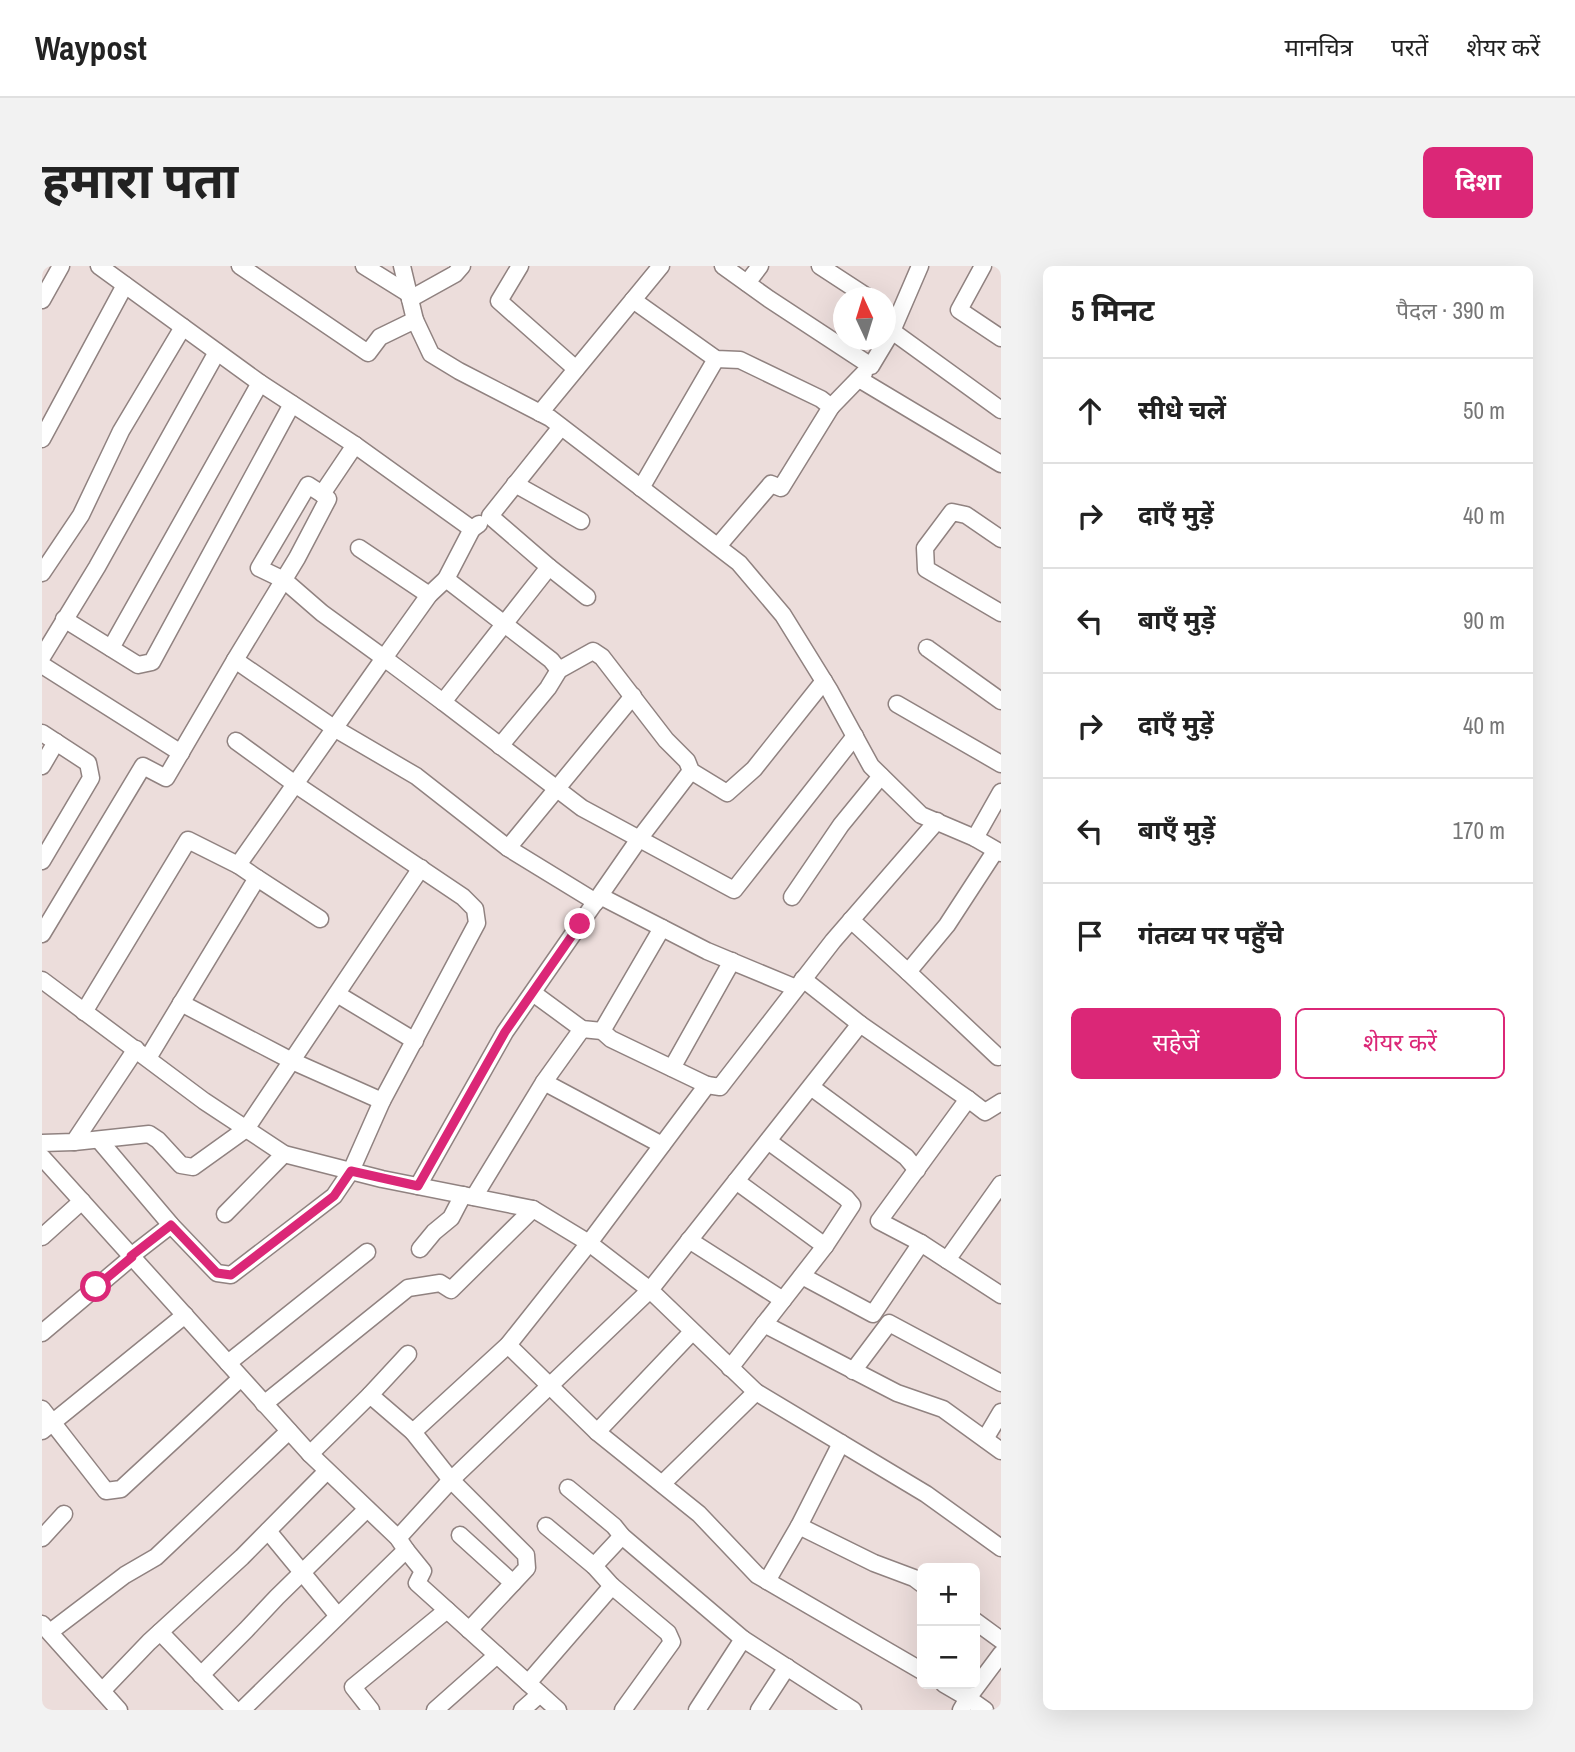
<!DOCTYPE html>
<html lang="hi">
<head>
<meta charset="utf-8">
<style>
  :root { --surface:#fff; --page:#f2f2f2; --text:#222; --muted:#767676; --line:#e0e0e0; --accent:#db2777 }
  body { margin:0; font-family:"Archivo Narrow","Noto Sans Devanagari",sans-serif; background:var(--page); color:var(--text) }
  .controls { position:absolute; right:21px; bottom:21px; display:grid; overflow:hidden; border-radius:10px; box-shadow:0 7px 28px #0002 }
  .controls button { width:63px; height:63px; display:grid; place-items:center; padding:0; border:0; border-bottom:2px solid var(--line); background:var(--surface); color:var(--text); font:35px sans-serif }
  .compass { position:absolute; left:791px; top:21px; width:63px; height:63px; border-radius:50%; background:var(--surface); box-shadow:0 7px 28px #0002; rotate:356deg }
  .stop { position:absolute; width:21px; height:21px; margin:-16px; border:5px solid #db2777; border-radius:50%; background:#fff }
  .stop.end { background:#db2777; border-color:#fff; box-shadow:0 2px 7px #0008 }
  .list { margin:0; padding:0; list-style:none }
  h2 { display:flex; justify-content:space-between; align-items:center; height:91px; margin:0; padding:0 28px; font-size:30px }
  h2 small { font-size:23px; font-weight:400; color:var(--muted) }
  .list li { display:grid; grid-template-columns:46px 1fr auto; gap:21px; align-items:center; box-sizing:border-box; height:105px; padding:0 28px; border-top:2px solid var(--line) }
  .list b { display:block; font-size:26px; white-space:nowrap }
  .list em { font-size:23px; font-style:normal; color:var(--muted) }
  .actions { display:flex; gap:14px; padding:21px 28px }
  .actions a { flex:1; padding:16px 0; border:2px solid var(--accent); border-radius:10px; text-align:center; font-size:24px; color:var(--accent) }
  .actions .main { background:var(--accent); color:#fff }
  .icon { flex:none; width:38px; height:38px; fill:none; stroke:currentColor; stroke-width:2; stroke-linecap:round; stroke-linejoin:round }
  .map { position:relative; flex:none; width:959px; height:1444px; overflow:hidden; border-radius:10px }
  header { display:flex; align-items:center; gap:42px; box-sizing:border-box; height:98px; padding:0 35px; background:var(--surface); border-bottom:2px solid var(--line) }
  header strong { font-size:33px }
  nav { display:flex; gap:38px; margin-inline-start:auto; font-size:24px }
  .intro { display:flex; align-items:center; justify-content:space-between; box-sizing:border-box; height:168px; padding:0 42px }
  h1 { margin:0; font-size:49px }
  .button { padding:18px 32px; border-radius:10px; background:var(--accent); color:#fff; font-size:24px; font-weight:700 }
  main { display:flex; gap:42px; padding:0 42px }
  aside { flex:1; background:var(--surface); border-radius:10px; box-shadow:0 7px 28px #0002 }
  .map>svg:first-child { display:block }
</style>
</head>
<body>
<header>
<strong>Waypost</strong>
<nav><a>मानचित्र</a><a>परतें</a><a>शेयर करें</a></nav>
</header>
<div class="intro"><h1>हमारा पता</h1><a class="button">दिशा</a></div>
<main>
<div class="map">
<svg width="959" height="1444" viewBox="0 0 959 1444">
  <rect width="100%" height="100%" fill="#ecdddb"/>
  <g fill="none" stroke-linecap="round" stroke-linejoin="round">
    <defs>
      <g id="minor">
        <polyline points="57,0 218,117 313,179 430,263 437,258"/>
        <polyline points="198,0 326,87 338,71 373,54"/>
        <polyline points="322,0 367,28"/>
        <polyline points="360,0 373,54 389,88 417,105 508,152 697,297 741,349 788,425 829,500 879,549 933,572 959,587"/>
        <polyline points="478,0 457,35 534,103"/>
        <polyline points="681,0 727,33 829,100 850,65 959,144"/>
        <polyline points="778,0 827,32"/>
        <polyline points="941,0 917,44 959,72"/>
        <polyline points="705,17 718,0"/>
        <polyline points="368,33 413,8 420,0"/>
        <polyline points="0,34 19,0"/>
        <polyline points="591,34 674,93 698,94 779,133 789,141 739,222 729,218 676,280"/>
        <polyline points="850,65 878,0"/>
        <polyline points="817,113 959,198"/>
        <polyline points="789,141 822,107"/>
        <polyline points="498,147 619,0"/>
        <polyline points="0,173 83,19"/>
        <polyline points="313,179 280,228 266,219 217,302 242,314 280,347 342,392 387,329 404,313 430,263"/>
        <polyline points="473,218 539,255"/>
        <polyline points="599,222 674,93"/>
        <polyline points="280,228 286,233 255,292 193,394 292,462 374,510 466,582 554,636"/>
        <polyline points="959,273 924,249 910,246 883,282 884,303 959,347"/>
        <polyline points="317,282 387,329"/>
        <polyline points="507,301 545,331"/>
        <polyline points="0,307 39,249 79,165 141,61"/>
        <polyline points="404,313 509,394 517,404"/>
        <polyline points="22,353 96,399 110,396 250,138"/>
        <polyline points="69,382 218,117"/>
        <polyline points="885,382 959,435"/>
        <polyline points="0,391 55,301 175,86"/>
        <polyline points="0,399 139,487"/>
        <polyline points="401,436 540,542 692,624 813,470"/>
        <polyline points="855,438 959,498"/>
        <polyline points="0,467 46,497 49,512 0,595"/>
        <polyline points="458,480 506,422 517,404 551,385 560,391 624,474 645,495 649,505 685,527 712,503 782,415"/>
        <polyline points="0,500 14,476"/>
        <polyline points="933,572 959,526"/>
        <polyline points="466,582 591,430"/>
        <polyline points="215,612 278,653"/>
        <polyline points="558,630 665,685 754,722"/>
        <polyline points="750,631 799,559 839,510"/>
        <polyline points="809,654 866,706 956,791"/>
        <polyline points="0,668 101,500 124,512 193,394"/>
        <polyline points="866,706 905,659 950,590"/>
        <polyline points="761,713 818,758"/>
        <polyline points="0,714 162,835 242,888 340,913 491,943 547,977 466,1079 371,1166 328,1129 268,1188"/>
        <polyline points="491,727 540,763 560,765 569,773 665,819"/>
        <polyline points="295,728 373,775"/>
        <polyline points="139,737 250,795 340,835"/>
        <polyline points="42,746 146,574 196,599 342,392 401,436 507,301 448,250 519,161"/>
        <polyline points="560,765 620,662"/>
        <polyline points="106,792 215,612 196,599"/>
        <polyline points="630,802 690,695"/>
        <polyline points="502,816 620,879"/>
        <polyline points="769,821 864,891 875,904"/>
        <polyline points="926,833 818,758 608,1024 714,1126 884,1228 959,1282"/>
        <polyline points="57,874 129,959 175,1007 189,1009 292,930 309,905 340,835 435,657 433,643 421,631 253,518 194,475"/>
        <polyline points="726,875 804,932 810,939 783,980"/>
        <polyline points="32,876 107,868 116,874 139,899 151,901 204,863 379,602"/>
        <polyline points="0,877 32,876 94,783"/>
        <polyline points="0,891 268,1188 356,1272 364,1284 200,1444"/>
        <polyline points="959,918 905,994 959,1029"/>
        <polyline points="376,920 463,766 597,573 649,505"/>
        <polyline points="432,931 502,816 540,763"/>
        <polyline points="183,948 242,888"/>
        <polyline points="0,971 40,935"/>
        <polyline points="647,974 741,1034"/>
        <polyline points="879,977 837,955 926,833 943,846 959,836"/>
        <polyline points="378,983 392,966 409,952 421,929"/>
        <polyline points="760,1010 831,1048 879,977 905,994"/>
        <polyline points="722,1058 855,1127 901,1143 959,1185"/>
        <polyline points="0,1067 90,991 89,990 129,959"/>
        <polyline points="466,1079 555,1166 657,1248 715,1309 880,1405"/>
        <polyline points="186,1097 325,986"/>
        <polyline points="688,1102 783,980 694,915"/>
        <polyline points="811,1105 847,1057 959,1117"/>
        <polyline points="328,1129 366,1088"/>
        <polyline points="222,1138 366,1022 398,1017 409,1024 491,943"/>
        <polyline points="0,1143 64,1225 79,1223 199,1112"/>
        <polyline points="0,1165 143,1049"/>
        <polyline points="371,1166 409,1214 484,1289 485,1302 427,1364"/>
        <polyline points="555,1166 650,1066"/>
        <polyline points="943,1173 959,1146"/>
        <polyline points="620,1218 714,1126"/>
        <polyline points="526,1222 572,1260 580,1270 701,1373"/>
        <polyline points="504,1260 552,1300 570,1320 626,1367 630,1376 581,1444"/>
        <polyline points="757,1260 832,1297 872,1312 880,1318"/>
        <polyline points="226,1265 296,1350"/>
        <polyline points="418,1269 471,1317"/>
        <polyline points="0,1272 22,1248"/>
        <polyline points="356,1272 409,1214 608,1024 547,977 665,819 678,821 791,675 895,555"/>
        <polyline points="364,1284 381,1305 375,1317 516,1444"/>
        <polyline points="552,1300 580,1270"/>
        <polyline points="725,1315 757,1260 799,1177"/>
        <polyline points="933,1355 959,1374"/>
        <polyline points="0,1358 77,1444"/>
        <polyline points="8,1366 83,1309 114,1291 247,1165"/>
        <polyline points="118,1366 193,1444"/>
        <polyline points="159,1409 204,1364 235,1331 325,1243"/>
        <polyline points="486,1417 570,1320"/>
        <polyline points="902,1418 926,1432 959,1388"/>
        <polyline points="60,1425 107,1376 200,1291 285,1205"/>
        <polyline points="329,1444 311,1421 405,1344"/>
        <polyline points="393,1444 455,1389"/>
        <polyline points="480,1444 498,1428"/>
        <polyline points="655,1444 701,1373 811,1444"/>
        <polyline points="717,1444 745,1401"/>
        <polyline points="919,1444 926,1432 943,1444"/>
      </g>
    </defs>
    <use href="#minor" stroke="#908280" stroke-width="19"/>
    <use href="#minor" stroke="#fff" stroke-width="16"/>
  </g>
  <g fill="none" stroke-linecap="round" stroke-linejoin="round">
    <polyline stroke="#db2777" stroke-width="9" points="54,1021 90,991 89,990 129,959 175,1007 189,1009 292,930 309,905 376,920 463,766 538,658"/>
  </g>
</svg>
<div class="controls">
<button>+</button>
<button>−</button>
</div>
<svg class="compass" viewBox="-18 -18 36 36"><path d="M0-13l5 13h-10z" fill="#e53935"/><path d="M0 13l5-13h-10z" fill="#767676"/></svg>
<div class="stop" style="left:54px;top:1021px"></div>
<div class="stop end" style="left:538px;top:658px"></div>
</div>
<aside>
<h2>5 मिनट<small>पैदल · 390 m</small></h2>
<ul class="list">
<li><svg class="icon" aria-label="ahead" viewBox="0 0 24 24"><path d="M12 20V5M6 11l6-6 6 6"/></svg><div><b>सीधे चलें</b></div><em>50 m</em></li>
<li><svg class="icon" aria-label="right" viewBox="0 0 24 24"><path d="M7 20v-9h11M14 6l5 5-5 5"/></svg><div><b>दाएँ मुड़ें</b></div><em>40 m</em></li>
<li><svg class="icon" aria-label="left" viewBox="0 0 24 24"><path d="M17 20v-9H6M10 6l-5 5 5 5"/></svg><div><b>बाएँ मुड़ें</b></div><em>90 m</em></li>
<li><svg class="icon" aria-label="right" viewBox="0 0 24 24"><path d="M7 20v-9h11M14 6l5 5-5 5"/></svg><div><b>दाएँ मुड़ें</b></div><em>40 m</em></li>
<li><svg class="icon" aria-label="left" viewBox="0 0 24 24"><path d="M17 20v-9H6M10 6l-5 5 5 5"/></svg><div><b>बाएँ मुड़ें</b></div><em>170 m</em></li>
<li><svg class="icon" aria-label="arrive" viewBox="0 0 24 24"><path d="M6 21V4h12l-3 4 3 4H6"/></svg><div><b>गंतव्य पर पहुँचे</b></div></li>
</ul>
<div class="actions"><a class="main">सहेजें</a><a>शेयर करें</a></div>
</aside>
</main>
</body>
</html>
